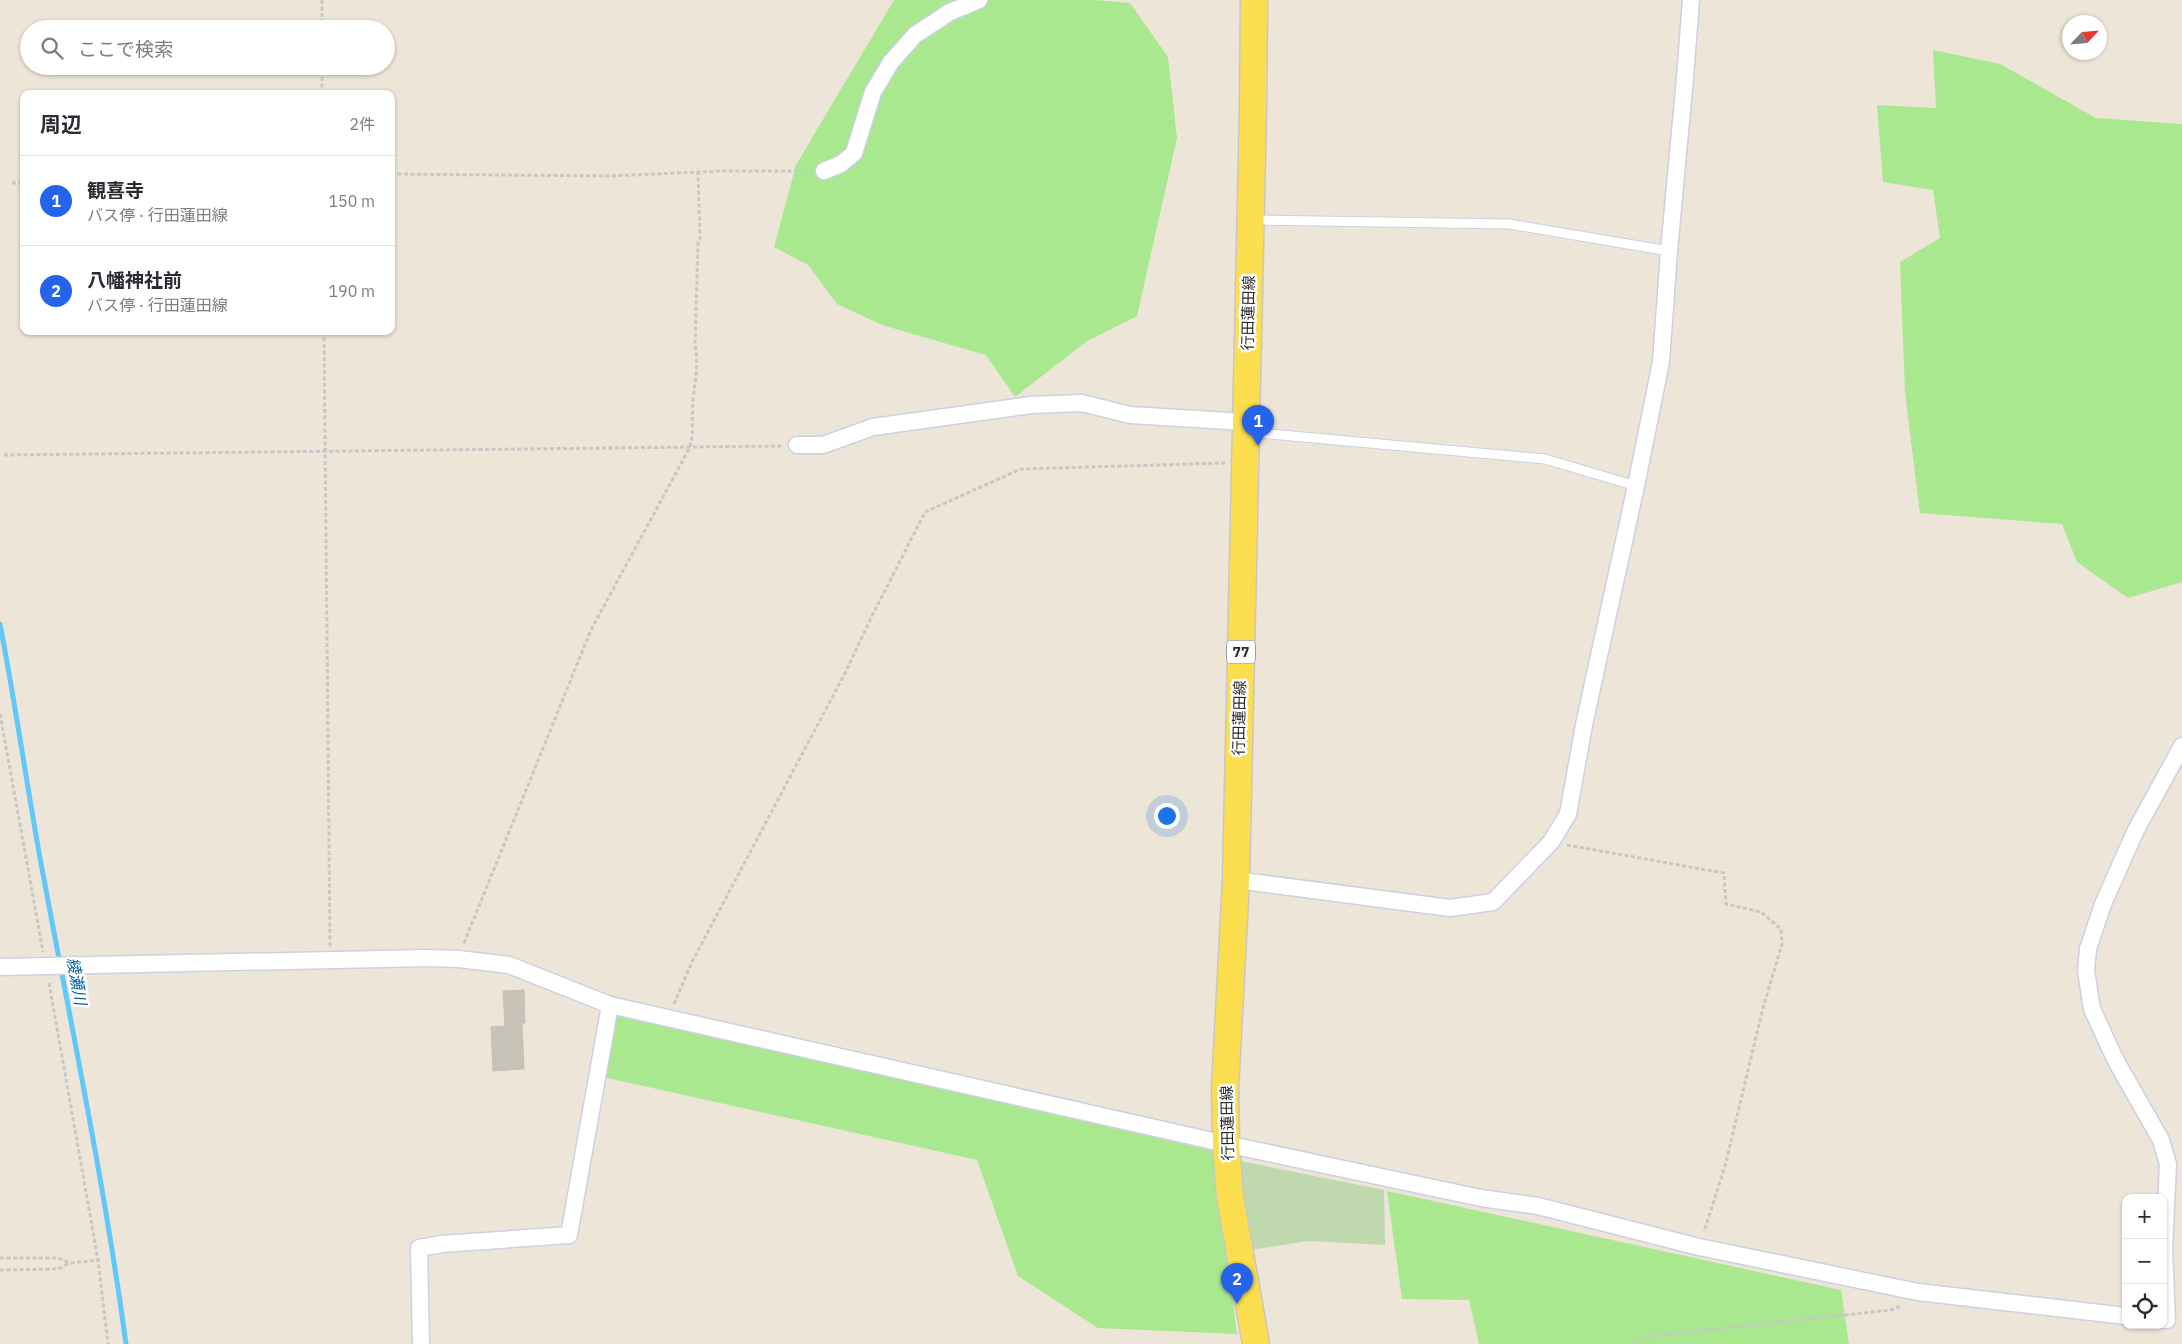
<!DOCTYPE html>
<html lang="ja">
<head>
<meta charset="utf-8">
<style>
  :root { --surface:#fff; --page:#f2f2f3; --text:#2b2b33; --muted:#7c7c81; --line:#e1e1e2; --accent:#2563eb }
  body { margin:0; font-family:"IBM Plex Sans","Noto Sans JP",sans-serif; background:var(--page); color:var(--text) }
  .controls { position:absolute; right:15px; bottom:15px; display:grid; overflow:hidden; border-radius:10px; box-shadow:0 1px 4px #0004 }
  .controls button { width:45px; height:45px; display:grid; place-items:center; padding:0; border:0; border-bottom:1px solid var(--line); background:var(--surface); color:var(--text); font:25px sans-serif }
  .compass { position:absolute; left:2062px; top:15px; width:45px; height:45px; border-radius:50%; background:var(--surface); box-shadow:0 1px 4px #0004; rotate:64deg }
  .you { position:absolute; left:1166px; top:815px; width:18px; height:18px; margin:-12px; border:4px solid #fff; border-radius:50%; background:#1a73e8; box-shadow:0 0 0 8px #1a73e833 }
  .badge { display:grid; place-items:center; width:32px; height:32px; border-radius:50%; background:var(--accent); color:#fff; font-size:16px; font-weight:700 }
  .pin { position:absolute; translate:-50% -41px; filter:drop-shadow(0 1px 2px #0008) }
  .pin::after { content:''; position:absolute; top:26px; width:18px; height:15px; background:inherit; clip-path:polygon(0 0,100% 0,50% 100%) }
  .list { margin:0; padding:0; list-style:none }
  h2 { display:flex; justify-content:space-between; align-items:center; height:65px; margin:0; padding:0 20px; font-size:21px }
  h2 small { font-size:16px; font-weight:400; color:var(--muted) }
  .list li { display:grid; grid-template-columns:32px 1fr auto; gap:15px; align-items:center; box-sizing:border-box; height:90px; padding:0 20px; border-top:1px solid var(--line) }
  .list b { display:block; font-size:19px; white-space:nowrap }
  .list p { margin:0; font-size:16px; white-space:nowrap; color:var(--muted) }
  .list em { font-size:16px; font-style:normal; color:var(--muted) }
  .icon { flex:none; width:28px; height:28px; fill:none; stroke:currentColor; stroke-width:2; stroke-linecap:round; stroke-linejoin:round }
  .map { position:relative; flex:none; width:2182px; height:1344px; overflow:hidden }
  .search { position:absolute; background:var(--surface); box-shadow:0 1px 4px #0004; left:20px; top:20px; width:375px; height:55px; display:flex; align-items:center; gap:12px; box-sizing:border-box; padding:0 18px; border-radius:28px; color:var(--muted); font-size:19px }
  .panel { position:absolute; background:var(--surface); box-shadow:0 1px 4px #0004; left:20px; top:90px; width:375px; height:245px; border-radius:10px }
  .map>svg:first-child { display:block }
</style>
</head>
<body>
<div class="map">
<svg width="2182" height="1344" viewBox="0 0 2182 1344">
  <rect width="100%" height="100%" fill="#ece5d8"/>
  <g fill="#a9e88f">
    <polygon points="894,0 1095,0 1130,3 1168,57 1177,138 1137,316 1087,341 1015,397 986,355 882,325 837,304 808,265 774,247 796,165"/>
    <polygon points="1933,50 2000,64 2096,118 2182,124 2182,582 2128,598 2077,562 2062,524 1920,513 1905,392 1900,262 1940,238 1933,190 1883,182 1877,105 1936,108"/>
    <polygon points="617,1015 1214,1151 1237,1334 1098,1328 1018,1276 977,1160 603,1077"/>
    <polygon points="1387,1191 1841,1290 1849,1344 1479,1344 1469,1300 1402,1299"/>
  </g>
  <polygon fill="#c0d8ae" points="1241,1161 1384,1190 1385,1245 1308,1241 1251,1250 1239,1163"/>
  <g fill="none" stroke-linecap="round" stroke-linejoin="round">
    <path stroke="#61c8f8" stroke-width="5" d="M0,624C15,702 26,780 40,858C70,1020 104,1181 126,1344"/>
  </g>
  <polygon fill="#c7c2b8" stroke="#c7c1b2" points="524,990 525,1023 522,1023 524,1069 493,1071 491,1027 505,1026 503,991"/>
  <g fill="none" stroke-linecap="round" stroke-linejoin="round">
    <defs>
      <g id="lane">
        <polyline points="1253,220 1509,224 1669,251"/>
        <polyline points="1248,432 1545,459 1636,486"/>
      </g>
      <g id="street">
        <polyline points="824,171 841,164 854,153 873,92 891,62 915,35 950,12 979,0"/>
        <polyline points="797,445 823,445 873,427 1031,405 1082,403 1130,415 1245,422"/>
        <polyline points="1236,880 1450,908 1493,902 1551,842 1568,814 1584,725 1636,486 1661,362 1669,251 1685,78 1691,0"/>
        <polyline points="0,967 427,958 459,959 509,965 610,1005 1226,1144 1481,1198 1538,1206 1699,1247 1918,1292 2126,1316"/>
        <polyline points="2163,1320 2167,1320 2164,1249 2168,1164 2161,1140 2116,1061 2092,1009 2086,971 2088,949 2103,904 2136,830 2182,746"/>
        <polyline points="421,1344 419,1248 442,1244 569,1235 610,1005"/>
      </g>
      <polyline id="primary" points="1254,0 1253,110 1236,880 1225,1089 1226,1144 1230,1197 1256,1344"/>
    </defs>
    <use href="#lane" stroke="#cdd0e3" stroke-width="11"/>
    <use href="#street" stroke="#cdd0e3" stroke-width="19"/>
    <use href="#primary" stroke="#c7c7c7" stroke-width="29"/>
    <g stroke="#c7c7c7" stroke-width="3" stroke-dasharray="4 2.5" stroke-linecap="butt">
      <polyline points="322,0 322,29"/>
      <polyline points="322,94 322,66"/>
      <polyline points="391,174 610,176 722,171 808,171"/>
      <polyline points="12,183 24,183"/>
      <polyline points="324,331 330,946"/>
      <polyline points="4,455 781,446"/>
      <polyline points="0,714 43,952"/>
      <polyline points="1567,845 1724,873 1726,904 1761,912 1781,929 1782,944 1763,1008 1725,1166 1704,1232"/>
      <path d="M464,943L591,630L690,447C694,431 692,416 693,400C695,381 699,364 695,345L698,242L700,239L698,173"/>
      <polyline points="49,983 98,1260 108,1344"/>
      <polyline points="674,1004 692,962 845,673 872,616 925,512 1021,469 1225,463"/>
      <polyline points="0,1258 58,1258 70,1263 98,1260"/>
      <polyline points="0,1270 58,1269 69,1263"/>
      <polyline points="1633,1344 1651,1336 1891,1310 1901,1306"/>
    </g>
    <use href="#lane" stroke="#fff" stroke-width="9"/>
    <use href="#street" stroke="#fff" stroke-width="16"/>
    <use href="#primary" stroke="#fcdd4d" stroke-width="26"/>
  </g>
  <g text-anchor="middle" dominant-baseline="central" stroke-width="5" stroke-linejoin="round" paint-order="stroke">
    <rect fill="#fff" stroke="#686868" stroke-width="1" x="1227" y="640.5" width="28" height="23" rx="4"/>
    <g font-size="14" font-weight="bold" fill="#282828">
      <text x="1241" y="652">77</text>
    </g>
    <g font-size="15" fill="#282828" stroke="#fff">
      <text transform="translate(1248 313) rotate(-89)">行田蓮田線</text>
      <text transform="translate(1239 718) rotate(-89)">行田蓮田線</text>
      <text transform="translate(1227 1123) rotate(-91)">行田蓮田線</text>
    </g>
    <g font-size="16" font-style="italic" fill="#0262a2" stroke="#fff">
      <text transform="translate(77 981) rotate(80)">綾瀬川</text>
    </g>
  </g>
</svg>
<div class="controls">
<button>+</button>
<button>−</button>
<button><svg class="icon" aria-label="locate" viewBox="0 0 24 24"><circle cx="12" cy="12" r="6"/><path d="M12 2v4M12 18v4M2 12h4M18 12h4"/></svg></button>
</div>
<svg class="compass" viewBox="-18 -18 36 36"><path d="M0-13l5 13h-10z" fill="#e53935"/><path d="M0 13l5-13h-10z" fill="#7c7c81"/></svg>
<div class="you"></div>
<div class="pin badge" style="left:1258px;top:446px">1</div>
<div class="pin badge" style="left:1237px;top:1304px">2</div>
<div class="search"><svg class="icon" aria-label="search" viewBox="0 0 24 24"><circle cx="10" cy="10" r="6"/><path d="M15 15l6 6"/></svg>ここで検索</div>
<section class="panel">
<h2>周辺<small>2件</small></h2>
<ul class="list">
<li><span class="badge">1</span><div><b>観喜寺</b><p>バス停 · 行田蓮田線</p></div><em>150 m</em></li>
<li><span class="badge">2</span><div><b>八幡神社前</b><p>バス停 · 行田蓮田線</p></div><em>190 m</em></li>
</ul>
</section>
</div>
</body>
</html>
